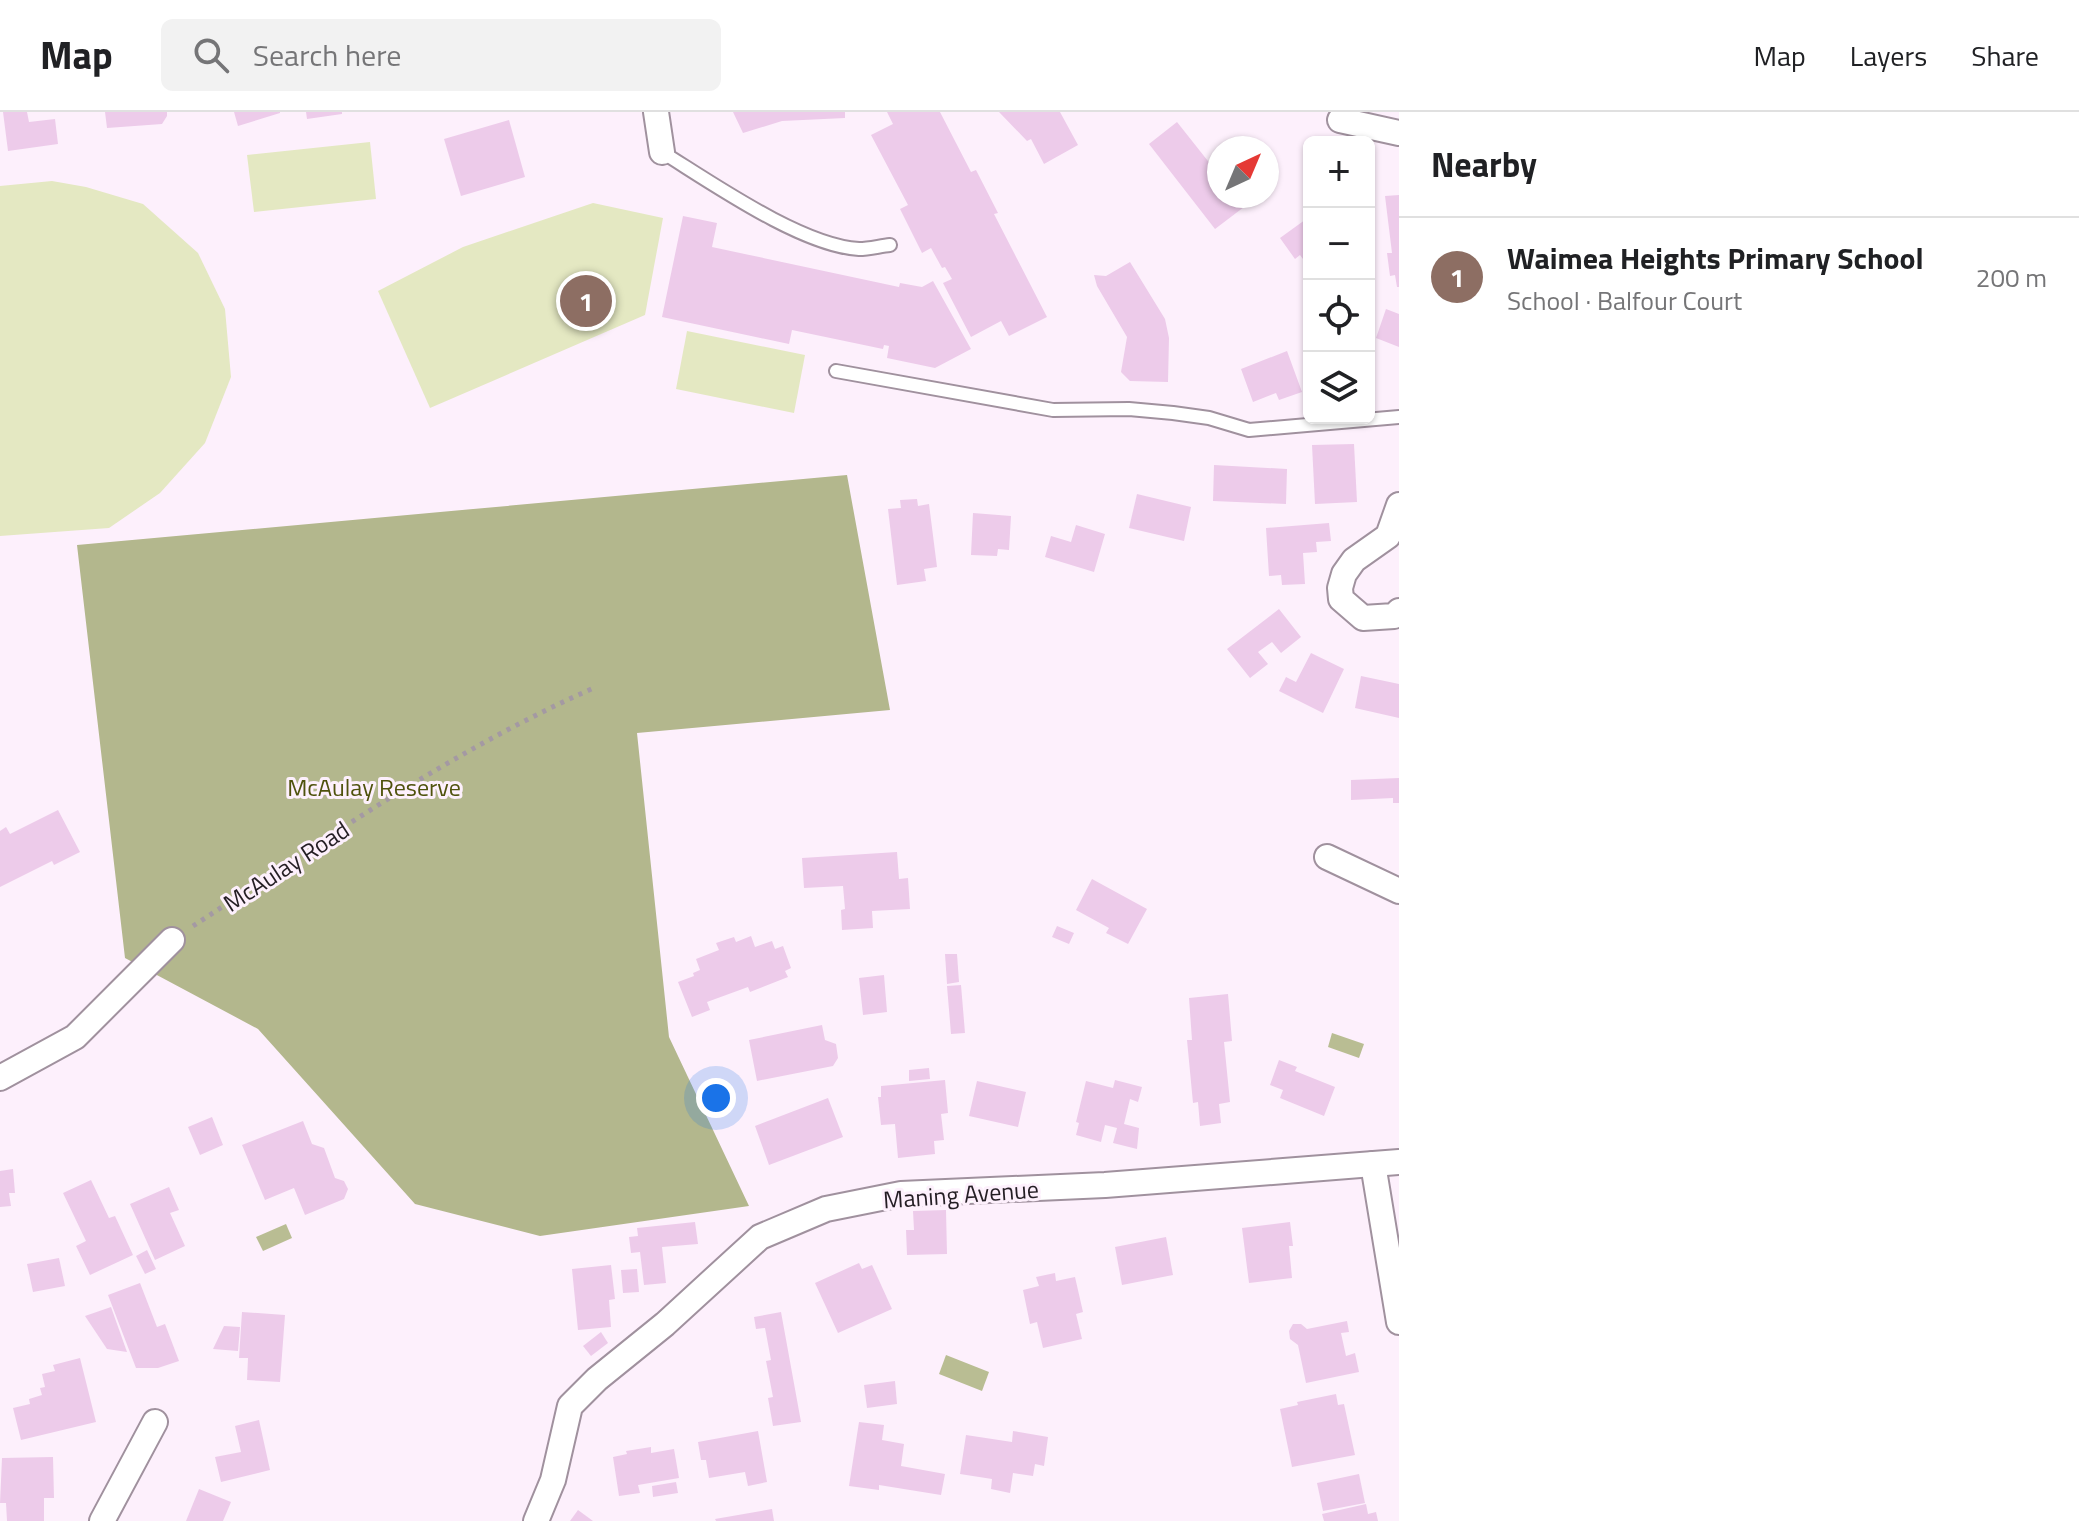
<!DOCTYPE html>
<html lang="en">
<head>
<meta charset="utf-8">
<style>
  :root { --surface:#fff; --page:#f2f2f2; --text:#202124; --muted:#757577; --line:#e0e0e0; --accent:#db2777 }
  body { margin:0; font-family:"Titillium Web",sans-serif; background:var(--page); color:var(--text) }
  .controls { position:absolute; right:24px; top:24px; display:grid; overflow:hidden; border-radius:12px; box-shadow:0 2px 6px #0004 }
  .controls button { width:72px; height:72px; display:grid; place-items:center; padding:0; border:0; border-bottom:2px solid var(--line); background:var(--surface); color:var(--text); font:40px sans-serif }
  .compass { position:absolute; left:1207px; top:24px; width:72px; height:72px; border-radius:50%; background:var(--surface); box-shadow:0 2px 6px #0004; rotate:44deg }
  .you { position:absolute; left:716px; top:986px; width:28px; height:28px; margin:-20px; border:6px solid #fff; border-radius:50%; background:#1a73e8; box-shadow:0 0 0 12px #1a73e833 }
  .badge { display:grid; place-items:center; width:52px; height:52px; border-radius:50%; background:var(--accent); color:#fff; font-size:26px; font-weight:700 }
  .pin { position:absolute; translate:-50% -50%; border:4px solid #fff; box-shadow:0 2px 8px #0006 }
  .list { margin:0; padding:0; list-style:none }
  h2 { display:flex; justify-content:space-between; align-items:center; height:104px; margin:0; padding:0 32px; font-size:34px }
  h2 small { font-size:26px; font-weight:400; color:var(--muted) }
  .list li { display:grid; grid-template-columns:52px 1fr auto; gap:24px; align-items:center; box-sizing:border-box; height:120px; padding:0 32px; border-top:2px solid var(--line) }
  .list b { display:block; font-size:30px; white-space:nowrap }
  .list p { margin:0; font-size:26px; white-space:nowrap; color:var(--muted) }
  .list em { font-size:26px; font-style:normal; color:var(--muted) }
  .icon { flex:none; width:44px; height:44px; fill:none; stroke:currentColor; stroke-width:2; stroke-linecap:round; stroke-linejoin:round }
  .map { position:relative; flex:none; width:1399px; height:1409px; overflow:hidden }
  header { display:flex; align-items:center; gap:48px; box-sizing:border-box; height:112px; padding:0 40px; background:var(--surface); border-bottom:2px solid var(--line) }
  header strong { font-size:38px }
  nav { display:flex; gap:44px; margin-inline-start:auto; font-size:28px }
  .search { width:560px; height:72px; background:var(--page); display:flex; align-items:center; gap:20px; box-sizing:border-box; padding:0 28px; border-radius:12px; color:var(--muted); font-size:30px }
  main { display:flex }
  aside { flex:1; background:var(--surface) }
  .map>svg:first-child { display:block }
</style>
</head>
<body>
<header>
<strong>Map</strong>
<div class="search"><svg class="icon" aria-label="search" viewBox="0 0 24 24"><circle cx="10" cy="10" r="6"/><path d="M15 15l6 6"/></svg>Search here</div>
<nav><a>Map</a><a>Layers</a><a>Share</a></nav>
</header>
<main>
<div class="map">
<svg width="1399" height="1409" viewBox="0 0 1399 1409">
  <rect width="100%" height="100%" fill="#fdf0fc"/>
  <g fill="#e4e8c2">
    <polygon points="370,30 376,87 254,100 247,43"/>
    <polygon points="52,69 86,75 143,92 198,141 225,197 231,265 205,331 160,381 109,416 0,424 0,74"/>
    <polygon points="593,91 663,106 645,203 430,296 378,179 463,135"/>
    <polygon points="687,219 805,243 794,301 676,277"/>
  </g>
  <polygon fill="#b3b78d" points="847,363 890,598 637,621 669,925 749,1094 540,1124 415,1092 258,917 125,846 77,433"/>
  <g fill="#b9bd93">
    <polygon points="1332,921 1364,932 1359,946 1328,935"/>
    <polygon points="286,1112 292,1126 263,1139 256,1125"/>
    <polygon points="946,1243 989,1260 982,1279 939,1262"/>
  </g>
  <g fill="#edcbea">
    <polygon points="3,0 27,0 29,10 55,7 58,32 8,39"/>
    <polygon points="105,0 167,0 167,4 162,12 107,16"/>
    <polygon points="234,0 280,0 280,1 238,14"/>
    <polygon points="306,0 342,0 342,2 307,7"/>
    <polygon points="733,0 845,0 845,6 782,9 743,21"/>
    <polygon points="887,0 940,0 971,60 976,58 998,101 994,102 1047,205 1009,224 1001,209 971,225 943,171 952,167 945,155 942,156 931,136 922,141 900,97 908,93 871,23 893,12"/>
    <polygon points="999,0 1060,0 1078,33 1044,52 1031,27 1027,29"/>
    <polygon points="509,8 525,65 461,84 444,27"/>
    <polygon points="1177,10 1219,63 1219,84 1235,84 1244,95 1215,117 1149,32"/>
    <polygon points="1399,83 1399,175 1397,175 1395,163 1390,164 1387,141 1392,141 1385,84"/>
    <polygon points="683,104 717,111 712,135 899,175 900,171 922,175 933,169 971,237 935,256 887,246 889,234 884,233 883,237 792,218 789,232 662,205"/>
    <polygon points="1309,105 1309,155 1300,143 1295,147 1280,126"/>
    <polygon points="1130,150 1165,207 1169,226 1168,270 1130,269 1121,260 1127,225 1097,174 1094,163 1106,164"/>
    <polygon points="1386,197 1399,202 1399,235 1376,226"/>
    <polygon points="1287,239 1302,280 1279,288 1276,281 1253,290 1241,257"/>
    <polygon points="1354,332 1357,390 1315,392 1312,333"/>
    <polygon points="1214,353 1287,357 1286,392 1213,389"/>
    <polygon points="1137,382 1191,395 1184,429 1129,416"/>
    <polygon points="917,387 918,394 929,392 937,455 924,457 926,469 897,473 888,397 901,396 900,388"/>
    <polygon points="973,401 1011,404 1009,438 998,437 997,444 971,443"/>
    <polygon points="1329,411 1331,429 1316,430 1317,440 1303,441 1305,472 1282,473 1281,463 1269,464 1266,416"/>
    <polygon points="1076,413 1105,422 1094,460 1045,445 1051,424 1071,430"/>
    <polygon points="1279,497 1301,525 1281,541 1272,530 1258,540 1268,552 1250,566 1227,537"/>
    <polygon points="1311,541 1344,557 1323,601 1279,579 1286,565 1296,570"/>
    <polygon points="1361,564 1399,572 1399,606 1355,596"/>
    <polygon points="1399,666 1399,691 1393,691 1393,686 1351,688 1351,668"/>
    <polygon points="58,698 80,740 54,753 52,749 0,775 0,719 6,715 10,722"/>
    <polygon points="897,740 899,767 908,766 910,797 872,799 873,816 842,818 841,798 845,797 843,774 804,776 802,746"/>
    <polygon points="1092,767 1147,797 1128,832 1106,821 1109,816 1076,798"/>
    <polygon points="1057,814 1074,821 1069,832 1052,825"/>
    <polygon points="751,824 755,835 772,829 775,837 783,834 791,856 785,859 788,865 750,880 748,875 707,890 710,898 692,905 678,870 694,864 693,861 700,858 696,847 719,838 716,831 734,825 736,830"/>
    <polygon points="945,842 957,842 959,870 947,872"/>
    <polygon points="884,863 887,900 863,903 859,866"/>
    <polygon points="961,873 965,921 951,922 947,874"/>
    <polygon points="1228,882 1232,929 1224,930 1230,990 1219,992 1221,1011 1200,1014 1198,990 1193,991 1187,928 1192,928 1189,886"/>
    <polygon points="822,913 825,928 836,932 838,946 833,954 757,969 749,928"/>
    <polygon points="1279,948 1297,955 1295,959 1335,975 1324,1004 1280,986 1283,978 1270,973"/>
    <polygon points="929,956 930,967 909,969 909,958"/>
    <polygon points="945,968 948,1001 941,1002 944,1028 934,1029 935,1042 898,1046 895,1012 881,1013 878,985 881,985 881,974"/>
    <polygon points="1115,968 1142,975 1138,990 1130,987 1124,1012 1139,1016 1137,1037 1113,1031 1117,1016 1105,1013 1101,1030 1076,1023 1079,1011 1076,1010 1086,969 1113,976"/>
    <polygon points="977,969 1026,980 1018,1015 969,1004"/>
    <polygon points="828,986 843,1025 769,1053 755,1014"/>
    <polygon points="212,1005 223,1033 200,1043 188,1015"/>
    <polygon points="303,1009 312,1032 324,1036 335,1066 344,1069 348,1077 344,1087 305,1103 294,1076 265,1088 242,1033"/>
    <polygon points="13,1057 15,1081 9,1081 11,1094 0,1095 0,1059"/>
    <polygon points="91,1068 109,1106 115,1104 133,1143 90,1163 76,1134 86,1129 63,1081"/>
    <polygon points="169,1075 179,1098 170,1101 185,1134 155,1148 130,1092"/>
    <polygon points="946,1098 947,1142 907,1143 906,1118 914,1118 913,1099"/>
    <polygon points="695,1110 698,1132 662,1135 666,1171 644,1173 640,1140 631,1141 629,1125 638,1124 637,1116"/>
    <polygon points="1290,1110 1293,1134 1289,1134 1292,1166 1249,1171 1242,1116"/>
    <polygon points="1166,1125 1173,1163 1122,1173 1115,1135"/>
    <polygon points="147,1138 156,1157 145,1162 136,1144"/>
    <polygon points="59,1146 65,1174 33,1180 27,1152"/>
    <polygon points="859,1151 862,1157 872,1153 892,1197 838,1221 815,1171"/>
    <polygon points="611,1153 615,1187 609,1188 611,1215 578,1218 572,1157"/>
    <polygon points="637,1157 639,1180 623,1181 621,1158"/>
    <polygon points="1055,1161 1056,1169 1075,1165 1083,1200 1076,1202 1082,1227 1043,1236 1037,1210 1030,1212 1023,1178 1039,1174 1036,1165"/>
    <polygon points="140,1171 157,1215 165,1212 179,1249 158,1256 136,1256 108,1183"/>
    <polygon points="111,1195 127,1240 107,1237 85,1204"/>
    <polygon points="242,1200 285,1203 280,1270 247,1268 248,1246 239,1246"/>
    <polygon points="781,1200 801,1310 773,1314 768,1286 773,1285 766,1249 771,1248 765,1216 756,1217 754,1205"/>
    <polygon points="1347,1209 1349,1220 1341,1221 1346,1244 1355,1241 1359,1260 1306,1271 1298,1233 1290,1227 1289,1219 1293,1212 1301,1212 1307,1217"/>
    <polygon points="224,1214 240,1215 238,1239 213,1237"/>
    <polygon points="601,1220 608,1231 591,1244 583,1234"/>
    <polygon points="80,1246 96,1310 21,1328 13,1296 30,1292 29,1287 42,1283 40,1276 45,1275 42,1262 55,1259 53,1253"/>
    <polygon points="895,1269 897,1292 867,1296 864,1273"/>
    <polygon points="1336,1282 1338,1293 1344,1292 1355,1343 1292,1355 1280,1297 1298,1293 1297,1290"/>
    <polygon points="259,1308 270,1358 221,1370 215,1345 241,1340 235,1314"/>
    <polygon points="859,1310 884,1313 882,1328 904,1332 901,1354 945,1362 941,1383 879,1373 879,1378 849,1374"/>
    <polygon points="758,1319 767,1370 748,1374 745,1360 709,1366 706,1348 701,1348 698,1330"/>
    <polygon points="1013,1319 1048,1325 1044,1354 1035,1352 1033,1364 1013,1361 1010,1381 991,1377 992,1367 960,1362 966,1323 1012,1330"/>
    <polygon points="651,1335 651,1341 674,1337 679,1366 638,1373 640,1381 619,1384 613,1345 627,1342 626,1339"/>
    <polygon points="53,1345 54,1386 44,1386 44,1409 7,1409 6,1391 0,1391 2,1346"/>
    <polygon points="1359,1362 1365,1391 1323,1399 1317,1371"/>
    <polygon points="676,1370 678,1381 653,1385 652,1374"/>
    <polygon points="199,1377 231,1390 223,1409 186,1409"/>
    <polygon points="1366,1392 1368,1402 1376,1400 1378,1409 1324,1409 1322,1402"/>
    <polygon points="772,1397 774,1409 716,1409 715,1407"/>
    <polygon points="578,1398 593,1409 570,1409"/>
  </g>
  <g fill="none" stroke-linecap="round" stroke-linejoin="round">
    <defs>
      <g id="lane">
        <path d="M662,40C712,71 802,134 859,137C869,137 880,134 890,133"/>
        <polyline points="836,259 1053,298 1129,297 1173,301 1209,306 1249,318 1399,305"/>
      </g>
      <g id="street">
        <polyline points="656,0 662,40"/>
        <polyline points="1340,8 1399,21"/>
        <polyline points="1399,393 1388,424 1354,448 1344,462 1340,476 1341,487 1363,506 1394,504 1399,499"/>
        <polyline points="1327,745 1399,779"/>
        <polyline points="0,966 75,925 172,828"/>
        <polyline points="1373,1052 1399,1210"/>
        <polyline points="102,1409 155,1310"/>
        <polyline points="536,1409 553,1368 570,1294 597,1267 665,1212 760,1125 826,1097 901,1082 1105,1073 1399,1050"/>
      </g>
    </defs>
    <use href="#lane" stroke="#a0919e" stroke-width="16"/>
    <use href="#street" stroke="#a0919e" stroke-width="28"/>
    <path stroke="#a499a3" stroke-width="5" stroke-dasharray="4 6" stroke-linecap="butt" d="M193,814C323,729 452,638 596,575"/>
    <use href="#lane" stroke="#fff" stroke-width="12"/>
    <use href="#street" stroke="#fff" stroke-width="24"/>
  </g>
  <g text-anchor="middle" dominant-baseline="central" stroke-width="6" stroke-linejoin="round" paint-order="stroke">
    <g font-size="24" fill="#4f520d" stroke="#fdf0fc">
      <text x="374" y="675">McAulay Reserve</text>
    </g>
    <g font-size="24" fill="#241e24" stroke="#fdf0fc">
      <text transform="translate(286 754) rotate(-33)">McAulay Road</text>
      <text transform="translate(961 1082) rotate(-4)">Maning Avenue</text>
    </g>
  </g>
</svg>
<div class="controls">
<button>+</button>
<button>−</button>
<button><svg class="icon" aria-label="locate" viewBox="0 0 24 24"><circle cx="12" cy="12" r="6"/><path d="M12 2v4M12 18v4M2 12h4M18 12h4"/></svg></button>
<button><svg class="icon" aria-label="layers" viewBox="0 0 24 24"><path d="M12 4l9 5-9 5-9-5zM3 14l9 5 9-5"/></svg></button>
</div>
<svg class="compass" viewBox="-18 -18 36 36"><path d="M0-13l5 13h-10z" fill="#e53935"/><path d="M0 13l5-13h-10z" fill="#757577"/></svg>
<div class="you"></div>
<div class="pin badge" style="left:586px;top:189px;background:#8d6e63">1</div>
</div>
<aside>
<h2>Nearby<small></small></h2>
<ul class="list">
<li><span class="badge" style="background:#8d6e63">1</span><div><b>Waimea Heights Primary School</b><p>School · Balfour Court</p></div><em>200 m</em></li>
</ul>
</aside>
</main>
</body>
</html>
